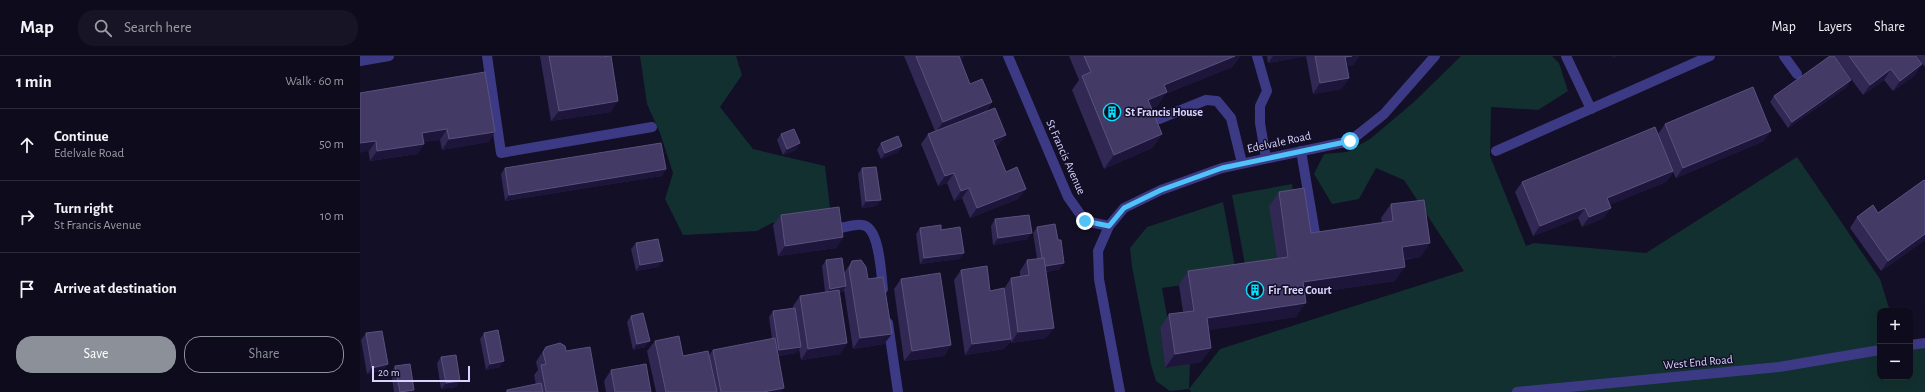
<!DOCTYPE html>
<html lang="en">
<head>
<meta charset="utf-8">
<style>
  :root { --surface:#0e0b1c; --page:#171425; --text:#f1f3f6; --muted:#9b9ba3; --line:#2e2b3b; --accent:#8c9099 }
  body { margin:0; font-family:"Alegreya Sans",sans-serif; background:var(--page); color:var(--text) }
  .controls { position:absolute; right:12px; bottom:12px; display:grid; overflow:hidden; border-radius:8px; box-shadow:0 4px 16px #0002 }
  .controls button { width:36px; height:36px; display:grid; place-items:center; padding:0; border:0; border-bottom:1px solid var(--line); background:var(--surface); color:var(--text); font:20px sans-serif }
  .scale { position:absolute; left:12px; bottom:10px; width:98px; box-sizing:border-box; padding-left:4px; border:2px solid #d9d4ff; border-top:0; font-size:11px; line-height:14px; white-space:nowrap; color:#d9d4ff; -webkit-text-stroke:3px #130f26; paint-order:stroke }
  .stop { position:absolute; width:12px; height:12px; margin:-9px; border:3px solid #4fc3f7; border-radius:50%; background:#fff }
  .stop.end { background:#4fc3f7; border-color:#fff; box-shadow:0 1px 4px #0008 }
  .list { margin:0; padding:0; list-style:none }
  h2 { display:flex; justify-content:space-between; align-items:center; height:52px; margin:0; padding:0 16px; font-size:17px }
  h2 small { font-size:13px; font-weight:400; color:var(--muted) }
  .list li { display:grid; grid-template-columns:26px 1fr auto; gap:12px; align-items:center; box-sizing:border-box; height:72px; padding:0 16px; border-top:1px solid var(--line) }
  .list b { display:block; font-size:15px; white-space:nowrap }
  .list p { margin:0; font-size:13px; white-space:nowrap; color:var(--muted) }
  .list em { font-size:13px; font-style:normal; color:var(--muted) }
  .actions { display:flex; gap:8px; padding:12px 16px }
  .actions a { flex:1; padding:9px 0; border:1px solid var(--accent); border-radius:16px; text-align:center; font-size:14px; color:var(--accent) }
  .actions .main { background:var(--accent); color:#fff }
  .icon { flex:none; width:22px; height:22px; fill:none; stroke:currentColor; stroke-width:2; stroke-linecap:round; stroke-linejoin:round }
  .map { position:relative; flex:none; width:1565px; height:336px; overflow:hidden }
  header { display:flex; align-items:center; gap:24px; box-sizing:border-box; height:56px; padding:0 20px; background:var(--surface); border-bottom:1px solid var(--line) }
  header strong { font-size:19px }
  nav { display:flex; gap:22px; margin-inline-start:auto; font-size:14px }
  .search { width:280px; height:36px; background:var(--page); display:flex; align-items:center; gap:10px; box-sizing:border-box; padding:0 14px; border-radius:16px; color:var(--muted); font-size:15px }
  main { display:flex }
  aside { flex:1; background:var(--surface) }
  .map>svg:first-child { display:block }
</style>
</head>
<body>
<header>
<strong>Map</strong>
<div class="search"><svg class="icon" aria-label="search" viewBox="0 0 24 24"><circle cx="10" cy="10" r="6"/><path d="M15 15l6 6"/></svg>Search here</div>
<nav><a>Map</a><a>Layers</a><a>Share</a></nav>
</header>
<main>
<aside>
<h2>1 min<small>Walk · 60 m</small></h2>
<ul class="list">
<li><svg class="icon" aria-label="ahead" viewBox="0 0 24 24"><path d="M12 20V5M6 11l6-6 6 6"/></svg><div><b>Continue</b><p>Edelvale Road</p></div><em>50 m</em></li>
<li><svg class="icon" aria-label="right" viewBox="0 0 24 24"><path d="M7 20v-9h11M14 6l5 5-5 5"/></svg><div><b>Turn right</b><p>St Francis Avenue</p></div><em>10 m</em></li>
<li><svg class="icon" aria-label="arrive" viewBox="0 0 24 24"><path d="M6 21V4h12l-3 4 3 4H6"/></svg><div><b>Arrive at destination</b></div></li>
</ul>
<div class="actions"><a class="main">Save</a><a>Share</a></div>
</aside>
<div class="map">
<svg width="1565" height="336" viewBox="0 0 1565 336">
  <rect width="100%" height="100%" fill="#130f26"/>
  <g fill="#12302f">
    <polygon points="280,0 376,0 382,19 360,51 393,93 465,110 471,160 412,167 397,175 323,179 305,143 313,117 300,77 287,48"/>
    <polygon points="1101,0 1192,0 1199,7 1208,35 1178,54 1131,51 1130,100 1166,190 1174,187 1286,197 1437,101 1520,223 1530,255 1520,255 1520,321 1550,321 1550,289 1565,287 1565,336 831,336 829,333 810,335 796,325 791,309 772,211 770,192 787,171 863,146 877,221 802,232 809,271 800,272 805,311 830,308 829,333 860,293 1104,215 1044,124 1016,112 999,143 972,148 954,118 964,98 987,96 1010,83 1054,46"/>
    <polygon points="932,128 934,146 919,215 887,219 872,139"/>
  </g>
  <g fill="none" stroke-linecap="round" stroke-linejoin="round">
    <g stroke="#3d3a85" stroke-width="10">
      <polyline points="127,0 141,97 292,71"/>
      <polyline points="897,0 907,35 900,50 900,67 906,102"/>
      <polyline points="1424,0 1437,18"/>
      <polyline points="0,5 29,0"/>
      <polyline points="799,63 846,44 857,45 871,62 882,107"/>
      <polyline points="941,95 957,189"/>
      <path d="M480,172C487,171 495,168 502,169C520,170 521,219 523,233"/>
      <polyline points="528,267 538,336"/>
    </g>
    <g stroke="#3d3a85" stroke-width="10">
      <polyline points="648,0 708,141 725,165 749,170 738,195 739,223 760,336"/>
      <polyline points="1206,0 1231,53"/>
      <polyline points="1136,95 1350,0"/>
      <polyline points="749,170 764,152 801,134 862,112 990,85 1024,58 1075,0"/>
    </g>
    <g stroke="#3d3a85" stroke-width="10">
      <polyline points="1550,289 1565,287"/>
      <polyline points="1157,336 1419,311 1520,294"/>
    </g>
  </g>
  <g fill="#312854">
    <polygon points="180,0 240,0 251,56 191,65"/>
    <polygon points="544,0 604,0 602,3 600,4 610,28 632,46 625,56 646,79 638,89 636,90 646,116 666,133 658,143 610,162 602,142 594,145 587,127 578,130 561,88 568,78 575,75"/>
    <polygon points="709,0 880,0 872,11 805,38 797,50 791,52 802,78 792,92 744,113 712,34 719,24"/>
    <polygon points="907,0 999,0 993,9 987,10 989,22 981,33 953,38 946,0 908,7"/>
    <polygon points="1474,0 1556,0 1555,19 1533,35 1524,24 1503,39"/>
    <polygon points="1557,0 1565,0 1565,11"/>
    <polygon points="1487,31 1428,72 1410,46 1414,40"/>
    <polygon points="0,37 135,76 128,86 82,94 80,84 63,86 64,88 57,98 10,105"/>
    <polygon points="1305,68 1404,85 1316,122 1313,116 1306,126 1249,149 1244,162 1222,171 1218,162 1173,180 1155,136 1162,126 1298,78"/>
    <polygon points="421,78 436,94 423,99 417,84"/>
    <polygon points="521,87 542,90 538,96 521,103 517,94"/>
    <polygon points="145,112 306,113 302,120 145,145 141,118"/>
    <polygon points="502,112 521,144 516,150 502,152 498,118"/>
    <polygon points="1565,125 1565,184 1521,215 1490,172 1497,161 1518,157"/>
    <polygon points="919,136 951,177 1022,167 1021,162 1031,148 1070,187 1060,201 1044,204 1035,225 945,238 936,261 848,274 851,292 841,306 805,312 800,272 809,258 823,256 819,229 828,215 917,202 909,150"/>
    <polygon points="421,159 483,181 476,192 418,200 413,169"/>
    <polygon points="635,163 668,183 633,189 631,170"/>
    <polygon points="677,171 700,213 686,216 694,272 686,282 651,287 651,284 644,293 605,299 594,224 601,214 630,235 644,233 651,222 660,220 660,215 667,204 677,203 673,177"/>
    <polygon points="560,172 581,174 604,197 599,203 560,208 556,178"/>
    <polygon points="276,187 303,205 298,211 276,215 271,193"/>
    <polygon points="466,204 484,217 492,205 508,223 532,278 524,288 493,293 484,234 482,236 479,237 487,287 480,298 441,304 439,293 436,297 418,300 421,336 296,336 287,295 295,285 323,300 349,299 353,294 412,283 409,261 413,255 433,252 433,250 440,240 465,236 462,210"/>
    <polygon points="541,223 591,289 584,300 544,305 534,233"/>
    <polygon points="271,260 285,291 273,294 267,266"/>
    <polygon points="6,277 24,314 7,318 1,284"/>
    <polygon points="124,277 140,311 126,314 120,283"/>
    <polygon points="186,291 206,295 238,336 146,336 147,334 176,329 174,319 178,314 176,306 179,301"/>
    <polygon points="81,301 100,325 96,331 81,333 77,307"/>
    <polygon points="35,310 54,334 53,336 34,336 31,316"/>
    <polygon points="251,314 291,336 246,336 244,325"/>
  </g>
  <g fill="#1d163a">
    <polygon points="596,0 604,0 602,3 590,8"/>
    <polygon points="875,0 880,0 872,11 805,38 797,50 778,58 788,44 804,29"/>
    <polygon points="913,0 947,0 908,7"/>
    <polygon points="992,0 999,0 993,9 978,12 985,1"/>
    <polygon points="1253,0 1258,0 1251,3"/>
    <polygon points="1562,8 1555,19 1533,35 1540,25"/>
    <polygon points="1531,13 1524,24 1503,39 1510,29"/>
    <polygon points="989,22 981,33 953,38 960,27"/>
    <polygon points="1491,24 1487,31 1428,72 1432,66"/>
    <polygon points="258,45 251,56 191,65 199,55"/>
    <polygon points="632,46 624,56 576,76 583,66"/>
    <polygon points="87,73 80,84 54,88 62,77"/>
    <polygon points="1411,75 1404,85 1316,122 1323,112"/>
    <polygon points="135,76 128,86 82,94 89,83"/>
    <polygon points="802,78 792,92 744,113 754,99"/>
    <polygon points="646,79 638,89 626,94 633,84"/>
    <polygon points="16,85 9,95 0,97 0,87"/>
    <polygon points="440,87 436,94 423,99 427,93"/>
    <polygon points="64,88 57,98 10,105 17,95"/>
    <polygon points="542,90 538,96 521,103 525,97"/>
    <polygon points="306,113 302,120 145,145 149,139"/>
    <polygon points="1313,115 1306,126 1240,153 1247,142"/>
    <polygon points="594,117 587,127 578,130 585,120"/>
    <polygon points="609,132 602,142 594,145 601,135"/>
    <polygon points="666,133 658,143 610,162 617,152"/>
    <polygon points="521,144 516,150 502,152 506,145"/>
    <polygon points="1225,152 1218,162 1173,180 1180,170"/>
    <polygon points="1251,152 1244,162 1222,171 1229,161"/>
    <polygon points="672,177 668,183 633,189 638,182"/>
    <polygon points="1565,178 1565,184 1521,215 1528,205"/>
    <polygon points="483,181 476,192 418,200 425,190"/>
    <polygon points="1070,187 1060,201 1032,205 1042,191"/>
    <polygon points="604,197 599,203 560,208 564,202"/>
    <polygon points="303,205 298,211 276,215 280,209"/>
    <polygon points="704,207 700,213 679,217 683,211"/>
    <polygon points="1045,211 1035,225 933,240 943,226"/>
    <polygon points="486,230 482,236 466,239 470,233"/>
    <polygon points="946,247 936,261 837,276 847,262"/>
    <polygon points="694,272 686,282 651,287 658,276"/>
    <polygon points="532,278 524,288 493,293 500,282"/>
    <polygon points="651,283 644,293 605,299 612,288"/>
    <polygon points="290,285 285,291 273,294 277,288"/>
    <polygon points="487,287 480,298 441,304 448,293"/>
    <polygon points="591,289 584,300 544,305 552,295"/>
    <polygon points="441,291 436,297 415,300 419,294"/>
    <polygon points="851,292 841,306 805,312 815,298"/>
    <polygon points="144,305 140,311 126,314 130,308"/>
    <polygon points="28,308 24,314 7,318 12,312"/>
    <polygon points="100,325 96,331 81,333 86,327"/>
    <polygon points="424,332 421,336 403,336"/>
    <polygon points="54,334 53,336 40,336"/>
  </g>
  <g fill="#433a66" stroke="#5a527e">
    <polygon points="189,0 240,0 240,1 251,0 258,45 199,55"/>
    <polygon points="556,0 599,0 610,28 622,23 632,46 583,66"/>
    <polygon points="724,0 875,0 804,29 807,36 788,44 802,78 754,99 722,20 731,16"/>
    <polygon points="955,0 992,0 985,1 989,22 960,27"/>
    <polygon points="1470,0 1474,0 1491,24 1432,66 1414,40"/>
    <polygon points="1489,0 1556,0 1562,8 1540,25 1531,13 1510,29"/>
    <polygon points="125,16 135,76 89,83 87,73 62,77 64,88 17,95 16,85 0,87 0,37"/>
    <polygon points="1393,31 1411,75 1323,112 1305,68"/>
    <polygon points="635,52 646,79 633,84 646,116 657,111 666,133 617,152 609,132 601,135 594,117 585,120 568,78"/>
    <polygon points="1295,71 1313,115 1247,142 1251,152 1229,161 1225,152 1180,170 1162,126"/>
    <polygon points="434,73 440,87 427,93 421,78"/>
    <polygon points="538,80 542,90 525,97 521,87"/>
    <polygon points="301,87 306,113 149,139 145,112"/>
    <polygon points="516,111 521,144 506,145 502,112"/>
    <polygon points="1564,124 1565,125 1565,178 1528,205 1497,161 1513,149 1518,157"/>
    <polygon points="944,132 951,177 1033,165 1031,148 1064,144 1070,187 1042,191 1045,211 943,226 946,247 847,262 851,292 815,298 809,258 834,255 828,215 928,201 919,136"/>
    <polygon points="479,151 483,181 425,190 421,159"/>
    <polygon points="669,159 672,177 638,182 635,163"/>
    <polygon points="695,168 698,184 701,184 704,207 685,210 684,202 682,202 677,171"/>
    <polygon points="581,169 581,174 600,171 604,197 564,202 560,172"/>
    <polygon points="298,183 303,205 280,209 276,187"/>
    <polygon points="482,202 486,230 470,233 466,204"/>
    <polygon points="684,202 694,272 658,276 651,222 669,219 667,204"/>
    <polygon points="501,204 506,211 508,223 523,221 532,278 500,282 489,213 492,205"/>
    <polygon points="627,210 630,235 644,232 651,283 612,288 601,214"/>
    <polygon points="580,217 591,289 552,295 541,223"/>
    <polygon points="479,234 487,287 448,293 440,240"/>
    <polygon points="435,252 441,291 419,294 413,255"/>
    <polygon points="283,257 290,285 277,288 271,260"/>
    <polygon points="138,274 144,305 130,308 124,277"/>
    <polygon points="22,275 28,308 12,312 6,277"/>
    <polygon points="319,280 323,300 348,295 357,336 306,336 295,285"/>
    <polygon points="415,282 424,332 403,336 361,336 353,294"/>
    <polygon points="200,287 205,290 206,295 230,291 238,336 186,336 181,309 186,308 183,296 186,291"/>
    <polygon points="96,299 100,325 86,327 81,301"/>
    <polygon points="50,308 54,334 40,336 35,310"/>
    <polygon points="286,308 291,336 255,336 251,314"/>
    <polygon points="181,327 183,336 147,336 147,334"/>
  </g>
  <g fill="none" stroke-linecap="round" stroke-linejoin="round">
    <polyline stroke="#4fc3f7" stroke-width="5" points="725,165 749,170 764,152 801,134 862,112 990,85"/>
  </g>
  <defs>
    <symbol id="building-ring" viewBox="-11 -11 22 22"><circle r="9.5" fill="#130f26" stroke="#00e5ff" stroke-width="1.5"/><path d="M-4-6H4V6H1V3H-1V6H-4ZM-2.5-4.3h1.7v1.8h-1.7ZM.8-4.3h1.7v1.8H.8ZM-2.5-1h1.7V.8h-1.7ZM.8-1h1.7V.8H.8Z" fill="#00e5ff"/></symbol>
  </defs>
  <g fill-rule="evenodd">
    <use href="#building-ring" x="742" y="46" width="20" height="20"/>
    <use href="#building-ring" x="885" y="224" width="20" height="20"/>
  </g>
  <g text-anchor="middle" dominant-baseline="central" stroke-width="3" stroke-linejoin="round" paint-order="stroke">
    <g font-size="12" font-weight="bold" fill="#d9d4ff" stroke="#130f26" text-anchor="start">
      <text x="765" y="56">St Francis House</text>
      <text x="908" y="234">Fir Tree Court</text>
    </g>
    <g font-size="12" fill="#d9d4ff" stroke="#130f26">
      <text transform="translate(919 86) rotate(-12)">Edelvale Road</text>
      <text transform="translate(706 101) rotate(66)">St Francis Avenue</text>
      <text transform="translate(1338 306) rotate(-5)">West End Road</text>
    </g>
  </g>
</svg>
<div class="controls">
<button>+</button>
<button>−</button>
</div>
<div class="scale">20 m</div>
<div class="stop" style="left:990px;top:85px"></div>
<div class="stop end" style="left:725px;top:165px"></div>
</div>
</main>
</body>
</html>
